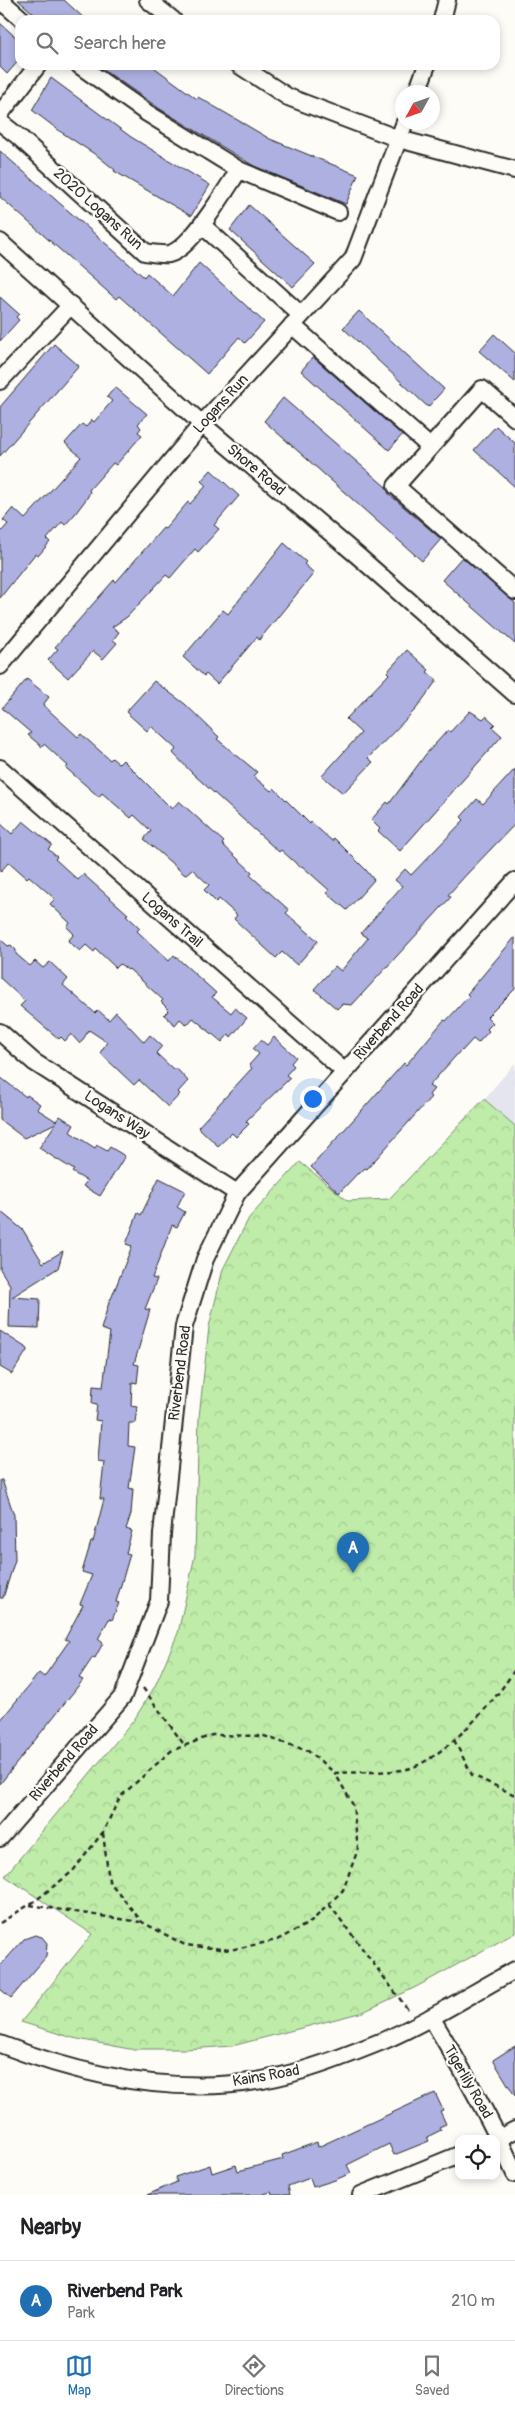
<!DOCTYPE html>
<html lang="en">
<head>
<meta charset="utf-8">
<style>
  :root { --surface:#fff; --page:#f2f2f2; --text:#202124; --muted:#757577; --line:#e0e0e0; --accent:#1f6fb2 }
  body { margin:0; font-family:Pangolin,sans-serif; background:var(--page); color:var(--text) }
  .controls { position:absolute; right:15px; bottom:15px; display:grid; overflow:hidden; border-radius:10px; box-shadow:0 2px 8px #0003 }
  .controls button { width:45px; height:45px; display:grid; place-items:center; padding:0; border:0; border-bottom:1px solid var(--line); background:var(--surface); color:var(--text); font:25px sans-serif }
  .compass { position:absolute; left:395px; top:85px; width:45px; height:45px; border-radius:50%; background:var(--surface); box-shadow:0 2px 8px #0003; rotate:230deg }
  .you { position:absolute; left:312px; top:1098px; width:18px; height:18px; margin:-12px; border:4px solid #fff; border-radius:50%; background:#1a73e8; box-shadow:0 0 0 8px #1a73e833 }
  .badge { display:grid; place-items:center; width:32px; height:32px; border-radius:50%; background:var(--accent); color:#fff; font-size:16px; font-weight:700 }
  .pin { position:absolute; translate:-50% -41px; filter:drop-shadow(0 1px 2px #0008) }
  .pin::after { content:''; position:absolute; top:26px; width:18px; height:15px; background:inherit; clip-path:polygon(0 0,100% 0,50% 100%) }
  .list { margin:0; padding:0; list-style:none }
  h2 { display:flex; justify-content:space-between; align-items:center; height:65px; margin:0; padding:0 20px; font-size:21px }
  h2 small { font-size:16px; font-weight:400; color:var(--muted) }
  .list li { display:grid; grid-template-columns:32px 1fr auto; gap:15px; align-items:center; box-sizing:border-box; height:80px; padding:0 20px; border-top:1px solid var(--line) }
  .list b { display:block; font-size:19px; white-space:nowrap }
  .list p { margin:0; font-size:16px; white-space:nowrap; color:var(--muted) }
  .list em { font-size:16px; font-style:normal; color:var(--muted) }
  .icon { flex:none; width:28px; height:28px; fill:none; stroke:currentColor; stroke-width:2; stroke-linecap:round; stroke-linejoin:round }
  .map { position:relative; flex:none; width:515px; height:2195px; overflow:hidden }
  .search { position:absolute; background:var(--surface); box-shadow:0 2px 8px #0003; left:15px; right:15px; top:15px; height:55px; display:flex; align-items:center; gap:12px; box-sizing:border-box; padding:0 18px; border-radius:15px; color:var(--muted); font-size:19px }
  .sheet { height:145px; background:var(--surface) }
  nav { display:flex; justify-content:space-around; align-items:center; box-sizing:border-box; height:70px; border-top:1px solid var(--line); background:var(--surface); font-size:14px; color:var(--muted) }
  nav a { display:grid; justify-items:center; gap:2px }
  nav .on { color:var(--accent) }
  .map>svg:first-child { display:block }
</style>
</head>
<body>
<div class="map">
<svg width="515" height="2195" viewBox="0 0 515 2195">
  <defs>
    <pattern id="park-crowns" width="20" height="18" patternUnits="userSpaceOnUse" patternTransform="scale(1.25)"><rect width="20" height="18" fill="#bfeca9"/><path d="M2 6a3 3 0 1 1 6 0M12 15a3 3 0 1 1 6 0" fill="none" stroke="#a4cb92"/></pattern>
  </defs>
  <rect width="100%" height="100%" fill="#fdfcf7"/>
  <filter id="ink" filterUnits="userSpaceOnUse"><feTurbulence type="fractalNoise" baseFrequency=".02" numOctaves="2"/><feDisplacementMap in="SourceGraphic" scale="10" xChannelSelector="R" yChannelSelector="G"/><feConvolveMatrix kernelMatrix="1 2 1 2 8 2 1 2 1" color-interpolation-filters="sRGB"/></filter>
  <g filter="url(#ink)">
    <polygon fill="#e5e5f0" points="515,1063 515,1126 484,1099"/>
    <polygon fill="url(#park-crowns)" stroke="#758c6a" points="484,1099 515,1126 515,1933 416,1987 363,2012 232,2046 186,2049 129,2049 73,2038 21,2022 92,1934 5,1876 134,1720 155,1686 178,1633 195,1555 199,1417 209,1327 223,1269 249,1218 300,1162 348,1201 389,1199"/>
    <g fill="#adb0e1" stroke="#2b2b2b">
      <polygon points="18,0 64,0 86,20 41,20"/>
      <polygon points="0,23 20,41 20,59 7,74 0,67"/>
      <polygon points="97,65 151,65 197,99 198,97 270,139 358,175 346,204 254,166 160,109"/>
      <polygon points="51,78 131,137 210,185 191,216 114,171 115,170 99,157 61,132 32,110"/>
      <polygon points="0,151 144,277 147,273 173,296 199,263 264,322 245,343 239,337 207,374 119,296 116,299 0,197"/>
      <polygon points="249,205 315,264 293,287 230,230"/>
      <polygon points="0,297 19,314 16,317 19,320 0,341"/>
      <polygon points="359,311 444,389 428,407 343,328"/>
      <polygon points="494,334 515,353 515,382 479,351"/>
      <polygon points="54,344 79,366 0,456 0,407"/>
      <polygon points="313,357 402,435 389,450 301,371"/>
      <polygon points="115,387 147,414 138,424 141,428 138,432 142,435 116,465 113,463 89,490 90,492 87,498 75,514 65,525 62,522 47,539 50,542 38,556 35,554 0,598 0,533 8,524 3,520 13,508 25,519 81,457 65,443 82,424 86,427 92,420 94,422 112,401 107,397"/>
      <polygon points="283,398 386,487 389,494 441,539 422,561 264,421"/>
      <polygon points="496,426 515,443 515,487 474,450"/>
      <polygon points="211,470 239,496 214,525 219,529 198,552 195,549 170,578 166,575 127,617 112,627 119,632 113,640 117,643 103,659 93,651 68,678 48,660 58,649 55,647 114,580 116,582 163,528 165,529 188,502 190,504 206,486 201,481"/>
      <polygon points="284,543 306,562 304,564 314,573 259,640 257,637 217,684 206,674 204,676 183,657 223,610 228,614"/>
      <polygon points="462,557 515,603 515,644 442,580"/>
      <polygon points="407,650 429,670 427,672 437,680 416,709 368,758 373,762 343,793 322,776 361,733 346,719 389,674 387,672"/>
      <polygon points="27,679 49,697 43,705 78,737 81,734 110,760 112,758 119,764 123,760 172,809 179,801 224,842 222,844 252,872 250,875 289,910 286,913 318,941 297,965 282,952 276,958 234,919 237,915 219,899 216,902 204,890 209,885 192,869 185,875 144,839 151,831 134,815 131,818 102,793 99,797 66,768 68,766 44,744 42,747 28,735 31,733 2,708"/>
      <polygon points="154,681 185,704 219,737 217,739 257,772 253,776 271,791 274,788 310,824 311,822 332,841 334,838 366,870 374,880 347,910 327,893 329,890 302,866 300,867 281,850 279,852 192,773 173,753 176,749 151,726 147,731 126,712"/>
      <polygon points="470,711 483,719 486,716 495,724 492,727 502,736 400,851 378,831 380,829 371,820 387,802 389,804 426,754 448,730 450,732"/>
      <polygon points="515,769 515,824 466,875 448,895 451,897 352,1005 342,1004 337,1009 314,989 335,966 341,971 368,938 361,933 402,886 395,880 405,869 411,875 464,820 461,817 477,799 483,804"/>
      <polygon points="23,821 52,845 48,849 57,857 55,859 78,880 83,874 128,914 126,915 140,928 137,931 169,961 174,955 216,993 212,997 231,1013 235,1008 247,1018 231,1037 229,1034 222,1042 193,1018 187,1025 180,1019 175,1025 164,1015 169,1010 161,1002 163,1000 129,969 128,970 120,964 116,968 96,949 94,952 86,945 80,951 68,941 74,934 67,927 70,923 50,904 55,899 29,876 27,878 9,862 0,872 0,823 12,834"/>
      <polygon points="515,937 515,989 487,1017 493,1023 487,1029 489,1031 478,1043 473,1039 462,1051 461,1050 429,1086 434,1089 429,1095 431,1097 367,1169 365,1168 359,1174 358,1173 339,1193 311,1167 404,1063 406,1065 444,1020 446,1021 469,996 467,994"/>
      <polygon points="0,939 8,946 11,945 16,950 16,954 30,966 35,961 43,968 50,962 68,979 63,985 95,1013 98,1010 109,1020 116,1012 144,1042 150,1035 162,1046 156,1053 173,1069 177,1069 188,1081 178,1092 180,1094 168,1107 139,1080 134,1085 100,1053 107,1042 89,1030 80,1044 71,1034 65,1041 61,1037 59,1039 20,1006 25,1001 0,978"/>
      <polygon points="274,1037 296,1057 291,1063 294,1066 286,1075 290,1078 246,1121 249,1124 236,1137 232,1133 218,1146 198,1127 252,1068 249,1065 259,1054 253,1049 261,1040 267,1045"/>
      <polygon points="0,1077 26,1097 27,1095 40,1104 37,1109 56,1121 60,1116 74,1125 70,1132 95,1148 97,1145 107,1151 110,1147 125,1156 100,1196 83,1186 87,1181 72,1172 74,1170 39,1148 56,1123 24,1138 0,1120"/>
      <polygon points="159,1178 185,1191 177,1207 185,1212 177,1227 172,1225 152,1278 157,1279 145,1309 150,1310 134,1364 139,1365 137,1383 132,1382 131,1406 137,1407 135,1423 129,1423 128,1446 135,1447 129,1488 133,1489 131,1514 126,1529 132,1531 126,1553 130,1554 116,1602 119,1603 112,1620 109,1619 98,1639 103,1643 95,1658 93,1657 79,1678 83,1680 0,1784 0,1721 39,1673 44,1677 69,1641 65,1639 83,1605 80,1604 92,1575 82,1572 91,1542 93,1542 104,1499 100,1499 104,1462 98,1461 101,1421 95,1420 97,1405 92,1404 93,1386 103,1387 110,1332 101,1329 110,1299 111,1299 132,1246 126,1244 138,1213 141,1215"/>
      <polygon points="0,1211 23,1230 43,1263 63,1251 58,1268 12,1297 40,1299 39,1328 9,1327 10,1285 0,1269"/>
      <polygon points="0,1331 28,1349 12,1374 0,1367"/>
      <polygon points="0,1480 2,1480 14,1515 15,1560 3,1598 0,1598"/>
      <polygon points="35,1935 42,1937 47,1943 46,1957 11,1998 0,1989 0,1966 24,1939"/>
      <polygon points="515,2046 515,2096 493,2060"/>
      <polygon points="435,2093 443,2110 440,2111 446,2124 439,2127 441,2130 427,2137 429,2141 394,2155 389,2144 347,2165 351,2173 335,2180 313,2187 310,2178 288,2186 290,2195 272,2195 271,2192 260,2195 147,2195 177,2182 175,2177 210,2165 212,2173 236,2165 238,2171 283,2159 282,2155 317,2142 318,2147"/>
    </g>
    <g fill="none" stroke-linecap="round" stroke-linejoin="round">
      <defs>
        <g id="minor">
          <polyline points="0,0 23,20"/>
          <polyline points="148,0 173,20"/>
          <polyline points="442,20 447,0"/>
          <polyline points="79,65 147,113 239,170 338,212"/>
          <polyline points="239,65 288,97 399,139 515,170"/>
          <polyline points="417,92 427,65"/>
          <polyline points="0,114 38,65"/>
          <path d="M0,122L19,137L145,252C152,253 161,255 169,254C191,249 226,189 239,170"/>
          <polyline points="202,225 301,315"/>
          <polyline points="0,242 202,424 358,556 515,694"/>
          <polyline points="292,325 430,447"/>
          <polyline points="0,381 71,305"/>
          <polyline points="515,418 482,389 396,486 515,591"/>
          <polyline points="0,666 202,424 353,259 405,122"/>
          <polyline points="0,768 345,1072"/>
          <polyline points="0,1032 34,1062 237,1193"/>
          <polyline points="0,1838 123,1696 159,1601 162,1534 184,1326 205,1259 237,1193 515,881"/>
          <path d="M431,2017C462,2069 491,2119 515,2174"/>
          <path d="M0,2044C96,2081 202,2102 303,2070C331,2062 358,2051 385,2040C430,2021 472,1993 515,1970"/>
          <polyline points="496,2140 515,2130"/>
          <polyline points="361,2195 459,2155"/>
        </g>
      </defs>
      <use href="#minor" stroke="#2b2b2b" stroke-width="20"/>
      <g stroke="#2b2b2b" stroke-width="2.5" stroke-dasharray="5 4" stroke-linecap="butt">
        <polyline points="143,1688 185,1746"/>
        <polyline points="454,1740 472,1775 515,1795"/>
        <polyline points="103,1833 109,1881 142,1922 185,1945 230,1950 277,1940 311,1922 343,1890 358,1849 353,1805 335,1773"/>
        <polyline points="329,1904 409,2011"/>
        <polyline points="30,1905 140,1922"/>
        <path d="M0,1923L35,1901L73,1871L103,1832L120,1797L171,1751L212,1735L264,1736L308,1751L335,1773C353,1772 396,1773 411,1768C447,1755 496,1701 515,1669"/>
      </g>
      <use href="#minor" stroke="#fdfcf7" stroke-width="16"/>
    </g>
  </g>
  <g text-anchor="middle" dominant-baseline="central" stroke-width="4.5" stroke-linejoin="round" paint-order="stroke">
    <g font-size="15" fill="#2b2b2b" stroke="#fdfcf7">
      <text transform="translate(98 209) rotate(42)">2020 Logans Run</text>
      <text transform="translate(221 404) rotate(-48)">Logans Run</text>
      <text transform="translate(256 470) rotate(40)">Shore Road</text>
      <text transform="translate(172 920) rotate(41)">Logans Trail</text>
      <text transform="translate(389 1022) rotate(-48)">Riverbend Road</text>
      <text transform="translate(117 1115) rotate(33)">Logans Way</text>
      <text transform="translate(180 1373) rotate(-83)">Riverbend Road</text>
      <text transform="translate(64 1763) rotate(-49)">Riverbend Road</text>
      <text transform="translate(266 2076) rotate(-10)">Kains Road</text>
      <text transform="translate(468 2082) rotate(60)">Tigerlily Road</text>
    </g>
  </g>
</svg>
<div class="controls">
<button><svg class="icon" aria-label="locate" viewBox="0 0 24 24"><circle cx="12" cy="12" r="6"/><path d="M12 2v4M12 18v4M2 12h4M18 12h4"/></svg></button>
</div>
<svg class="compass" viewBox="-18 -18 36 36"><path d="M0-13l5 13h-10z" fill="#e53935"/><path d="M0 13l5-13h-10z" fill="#757577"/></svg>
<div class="you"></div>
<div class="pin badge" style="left:353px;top:1573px">A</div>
<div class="search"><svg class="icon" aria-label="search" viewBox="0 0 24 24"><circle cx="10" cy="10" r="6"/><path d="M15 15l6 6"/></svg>Search here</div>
</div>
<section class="sheet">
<h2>Nearby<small></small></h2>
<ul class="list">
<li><span class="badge">A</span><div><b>Riverbend Park</b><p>Park</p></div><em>210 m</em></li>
</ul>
</section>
<nav>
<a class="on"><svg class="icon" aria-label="map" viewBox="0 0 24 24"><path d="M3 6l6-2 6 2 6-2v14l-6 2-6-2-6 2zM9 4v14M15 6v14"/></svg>Map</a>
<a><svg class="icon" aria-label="directions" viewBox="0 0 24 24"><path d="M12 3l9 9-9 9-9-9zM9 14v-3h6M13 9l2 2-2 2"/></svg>Directions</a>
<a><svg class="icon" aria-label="saved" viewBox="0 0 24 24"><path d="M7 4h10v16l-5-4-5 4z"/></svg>Saved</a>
</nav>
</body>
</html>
